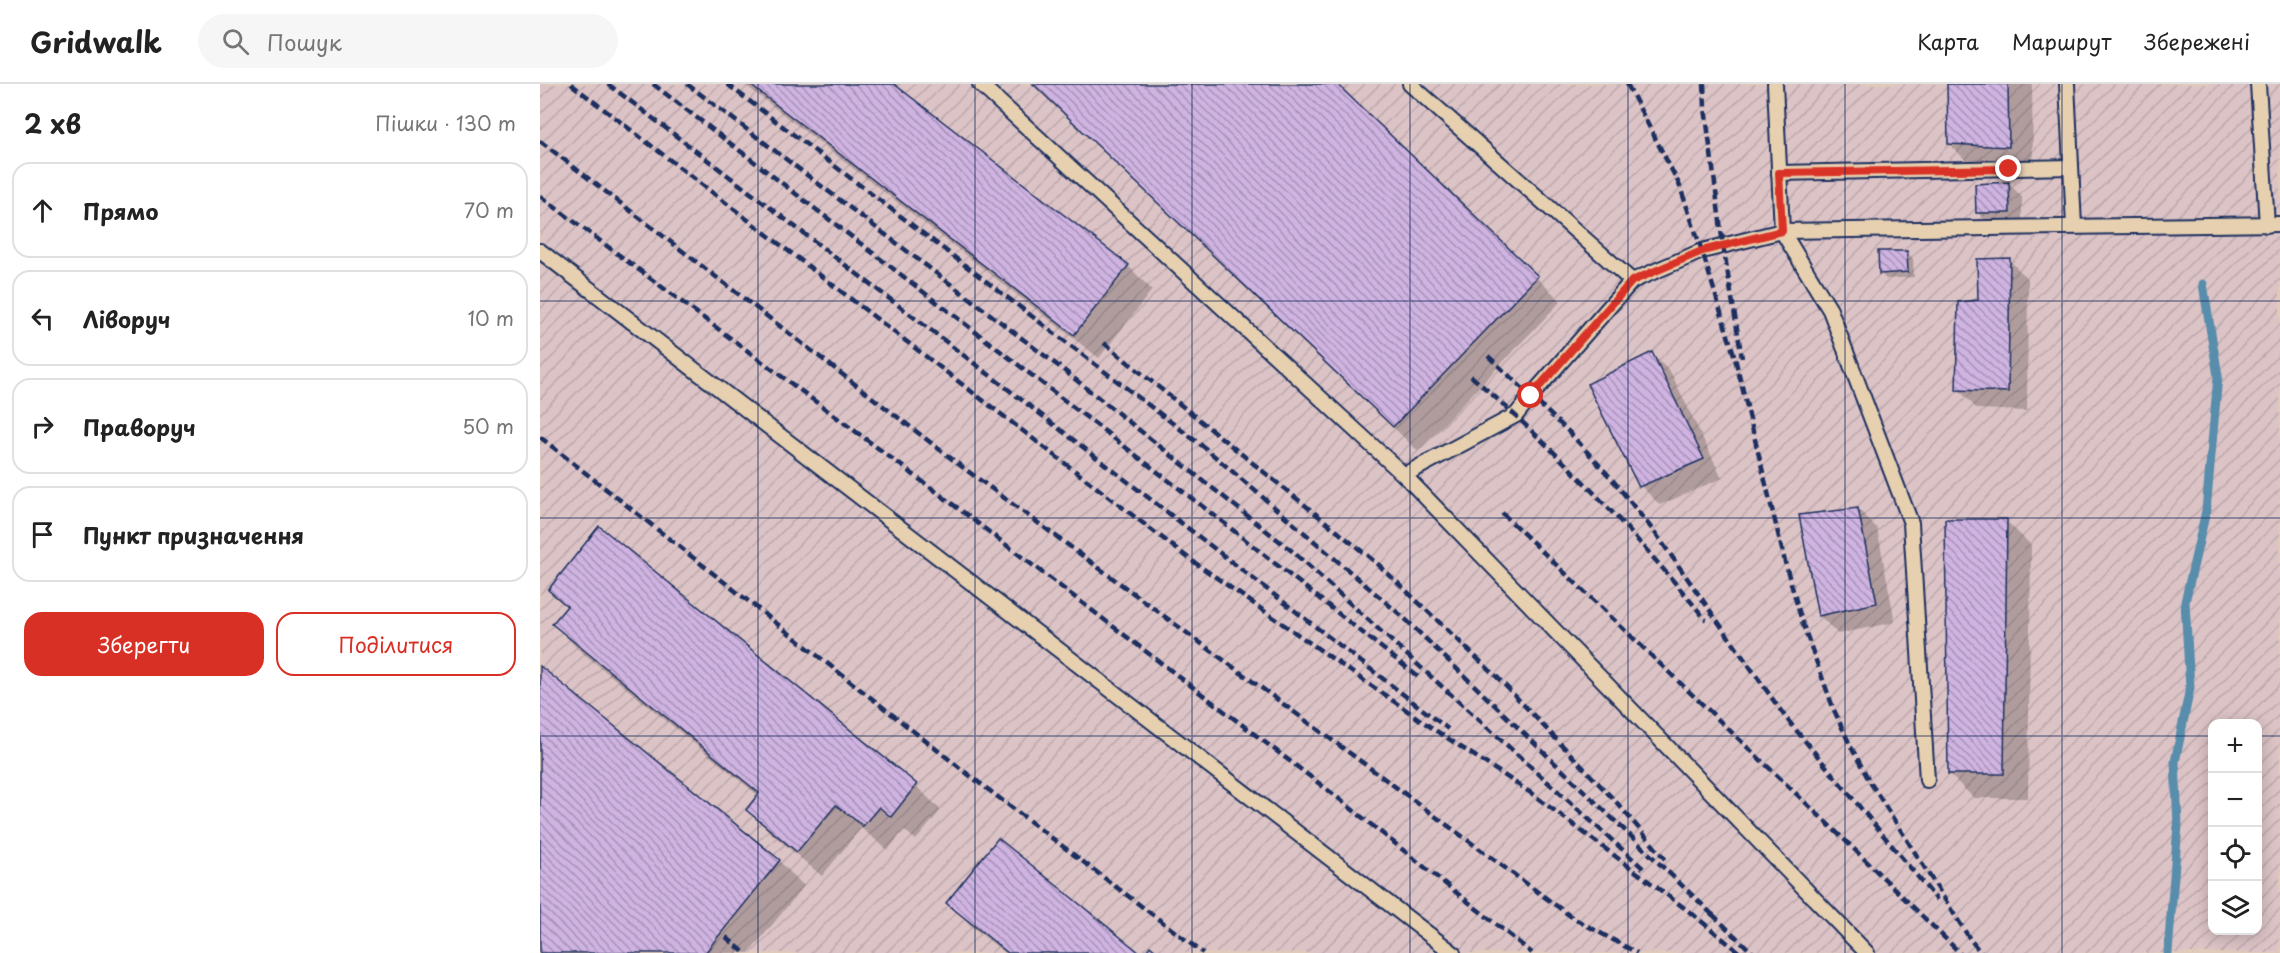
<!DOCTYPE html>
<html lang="uk">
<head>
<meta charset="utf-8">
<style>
  :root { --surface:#fff; --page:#f6f6f6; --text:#222; --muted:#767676; --line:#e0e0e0; --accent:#d93025 }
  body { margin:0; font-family:"Playpen Sans",sans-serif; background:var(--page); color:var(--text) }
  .controls { position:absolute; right:18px; bottom:18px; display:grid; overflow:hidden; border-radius:12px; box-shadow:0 3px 15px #0003 }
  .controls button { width:54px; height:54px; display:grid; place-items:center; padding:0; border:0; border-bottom:2px solid var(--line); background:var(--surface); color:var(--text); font:30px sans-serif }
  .stop { position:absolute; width:18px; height:18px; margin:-14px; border:4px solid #d93025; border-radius:50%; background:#fff }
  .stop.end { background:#d93025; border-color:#fff; box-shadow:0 2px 6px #0008 }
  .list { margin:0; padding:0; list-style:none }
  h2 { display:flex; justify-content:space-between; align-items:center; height:78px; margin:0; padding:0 24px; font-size:26px }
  h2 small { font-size:20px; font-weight:400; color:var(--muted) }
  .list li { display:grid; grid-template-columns:39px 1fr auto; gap:18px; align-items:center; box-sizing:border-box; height:96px; margin:0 12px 12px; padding:0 12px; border:2px solid var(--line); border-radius:18px }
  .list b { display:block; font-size:22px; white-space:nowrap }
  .list em { font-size:20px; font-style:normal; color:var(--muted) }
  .actions { display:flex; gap:12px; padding:18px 24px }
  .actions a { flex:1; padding:14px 0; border:2px solid var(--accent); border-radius:18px; text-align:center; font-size:21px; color:var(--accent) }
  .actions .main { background:var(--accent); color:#fff }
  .icon { flex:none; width:33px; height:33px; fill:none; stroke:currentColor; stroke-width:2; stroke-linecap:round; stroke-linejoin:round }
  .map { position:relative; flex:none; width:1740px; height:869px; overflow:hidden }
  header { display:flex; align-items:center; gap:36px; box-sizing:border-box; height:84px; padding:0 30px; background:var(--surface); border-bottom:2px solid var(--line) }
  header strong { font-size:28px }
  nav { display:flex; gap:33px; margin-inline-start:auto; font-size:21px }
  .search { width:420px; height:54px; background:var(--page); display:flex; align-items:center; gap:15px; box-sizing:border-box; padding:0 21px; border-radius:33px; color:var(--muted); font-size:22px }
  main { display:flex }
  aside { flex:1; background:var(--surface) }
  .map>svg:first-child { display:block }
</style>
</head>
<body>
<header>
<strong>Gridwalk</strong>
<div class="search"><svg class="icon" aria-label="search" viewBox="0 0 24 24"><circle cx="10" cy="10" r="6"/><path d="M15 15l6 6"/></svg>Пошук</div>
<nav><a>Карта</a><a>Маршрут</a><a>Збережені</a></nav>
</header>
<main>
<aside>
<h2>2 хв<small>Пішки · 130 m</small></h2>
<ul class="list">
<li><svg class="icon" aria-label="ahead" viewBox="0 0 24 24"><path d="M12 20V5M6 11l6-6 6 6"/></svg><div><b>Прямо</b></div><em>70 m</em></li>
<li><svg class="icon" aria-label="left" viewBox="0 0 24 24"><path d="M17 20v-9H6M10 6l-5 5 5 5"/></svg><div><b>Ліворуч</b></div><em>10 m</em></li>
<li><svg class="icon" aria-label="right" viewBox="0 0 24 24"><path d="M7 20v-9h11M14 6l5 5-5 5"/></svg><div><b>Праворуч</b></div><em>50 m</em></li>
<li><svg class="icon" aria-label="arrive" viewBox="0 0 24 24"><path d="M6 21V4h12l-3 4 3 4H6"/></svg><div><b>Пункт призначення</b></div></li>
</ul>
<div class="actions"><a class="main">Зберегти</a><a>Поділитися</a></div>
</aside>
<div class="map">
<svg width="1740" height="869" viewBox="0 0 1740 869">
  <defs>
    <pattern id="industrial-furrows" width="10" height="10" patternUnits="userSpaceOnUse" patternTransform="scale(1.5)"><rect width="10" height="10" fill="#dcc3c5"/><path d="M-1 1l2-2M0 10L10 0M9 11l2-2" fill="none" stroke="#bca8ac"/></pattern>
    <pattern id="building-back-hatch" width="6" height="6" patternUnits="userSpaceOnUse" patternTransform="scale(1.5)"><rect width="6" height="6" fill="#cfb3e0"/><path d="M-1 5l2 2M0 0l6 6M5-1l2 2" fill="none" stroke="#a792b9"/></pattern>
  </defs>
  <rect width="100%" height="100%" fill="#e2caba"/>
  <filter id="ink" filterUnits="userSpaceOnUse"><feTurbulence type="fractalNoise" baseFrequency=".0167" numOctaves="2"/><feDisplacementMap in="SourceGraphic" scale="12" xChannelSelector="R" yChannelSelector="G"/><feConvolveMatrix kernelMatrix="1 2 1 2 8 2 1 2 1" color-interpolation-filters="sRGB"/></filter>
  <g filter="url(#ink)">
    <path fill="url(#industrial-furrows)" fill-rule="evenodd" d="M0,0H1740V869H0ZM1672,640H1718V846H1672Z"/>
    <g fill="#0003">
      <polygon points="204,0 352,0 588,182 612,206 559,274"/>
      <polygon points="494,0 794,0 1021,217 878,367"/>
      <polygon points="1409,0 1492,0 1493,87 1434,84 1409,60"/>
      <polygon points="1469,100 1482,113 1482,142 1450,141 1437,128"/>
      <polygon points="1367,168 1373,175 1374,193 1346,195 1340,189"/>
      <polygon points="1469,176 1488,195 1487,327 1437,325 1418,305"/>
      <polygon points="1112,270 1131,289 1182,394 1120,421 1101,402"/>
      <polygon points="1318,425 1337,444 1355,538 1298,550 1279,531"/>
      <polygon points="1466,437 1491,461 1488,714 1434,714 1409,690"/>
      <polygon points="60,444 376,702 401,726 376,756 364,746 348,766 321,744 282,792 232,750 208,726 219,712 38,565 14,540 28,524 10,506"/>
      <polygon points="0,584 239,777 264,802 209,869 0,869"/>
      <polygon points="408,818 598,869 465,869 432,843"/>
    </g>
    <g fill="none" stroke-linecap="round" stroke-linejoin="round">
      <polyline stroke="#588dac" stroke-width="9" points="1628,869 1638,741 1635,678 1650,604 1645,518 1666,427 1678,292 1663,200"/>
    </g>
    <g fill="url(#building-back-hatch)" stroke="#1b2f5e" stroke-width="1.5">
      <polygon points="209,0 354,0 589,181 534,251"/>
      <polygon points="493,0 797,0 998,192 853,343"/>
      <polygon points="1407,0 1468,0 1469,63 1408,60"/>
      <polygon points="1469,98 1470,129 1436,129 1435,100"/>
      <polygon points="1338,167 1367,167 1368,188 1339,190"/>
      <polygon points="1470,174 1468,308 1416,306 1418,218 1438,216 1437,175"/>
      <polygon points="1112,268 1164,375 1099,403 1047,300"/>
      <polygon points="1318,424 1337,519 1278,532 1259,431"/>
      <polygon points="1405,435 1467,435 1464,690 1408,690"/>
      <polygon points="59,442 377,700 351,733 339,723 323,742 296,721 257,768 206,726 219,709 12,540 27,522 8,506"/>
      <polygon points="0,582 240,776 165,869 0,869"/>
      <polygon points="458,754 600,869 468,869 406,819"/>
      <polygon points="610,862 618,869 605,869"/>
    </g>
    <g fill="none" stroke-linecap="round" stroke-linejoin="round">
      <defs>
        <g id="lane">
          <polyline points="440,0 864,391 1327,869"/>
          <polyline points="870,0 1092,197"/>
          <polyline points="1235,0 1242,147 1290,226 1371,439 1387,696"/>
          <polyline points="1527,0 1534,142"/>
          <polyline points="1718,0 1727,141"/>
          <polyline points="1239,89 1531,83"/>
          <polyline points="0,167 913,869"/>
          <polyline points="864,391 976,331 991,312 1092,197 1162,167 1242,147 1740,140"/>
        </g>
      </defs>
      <use href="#lane" stroke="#1b2f5e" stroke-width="18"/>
      <use href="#lane" stroke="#e7d0b0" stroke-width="14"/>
      <g stroke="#1b2f5e" stroke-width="4.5" stroke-dasharray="9 4.5" stroke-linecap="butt">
        <polyline points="31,0 651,476 892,644 991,709 1155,832"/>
        <polyline points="68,0 456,296 908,645"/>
        <polyline points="113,0 684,439 881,595"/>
        <polyline points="147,0 521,284 752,467 1104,785"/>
        <polyline points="187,0 665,364 863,533 1177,835"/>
        <polyline points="1087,0 1139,100 1162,167 1195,274 1246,482 1263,541 1294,626 1310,661 1330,698 1430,855 1441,869"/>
        <polyline points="1164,0 1165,24 1183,161 1202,274"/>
        <polyline points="0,57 425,385 1033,834 1097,869"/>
        <polyline points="0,112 398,409 793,710 992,869"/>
        <polyline points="564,259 839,481 959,595 1078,720 1125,775"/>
        <polyline points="948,272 1029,348 1071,394 1116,450 1246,634 1397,816"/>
        <path d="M931,292C1016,365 1095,449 1166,536"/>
        <polyline points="0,353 429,691 663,869"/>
        <polyline points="962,429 1313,764 1420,869"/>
        <polyline points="1150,828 1200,869"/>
        <polyline points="1172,830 1213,869"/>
        <polyline points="186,853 205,869"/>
      </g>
    </g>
  </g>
  <g fill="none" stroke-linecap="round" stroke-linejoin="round" filter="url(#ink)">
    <polyline stroke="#d93025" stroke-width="8" points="991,312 1092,197 1162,167 1242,147 1239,89 1469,85"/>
  </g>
  <path fill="none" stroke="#1b2f5e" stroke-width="1.5" stroke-opacity="0.55" d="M218,0V869M435,0V869M652,0V869M870,0V869M1088,0V869M1305,0V869M1522,0V869M0,217H1740M0,434H1740M0,652H1672M1718,652H1740"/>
</svg>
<div class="controls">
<button>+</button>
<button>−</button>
<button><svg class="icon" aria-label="locate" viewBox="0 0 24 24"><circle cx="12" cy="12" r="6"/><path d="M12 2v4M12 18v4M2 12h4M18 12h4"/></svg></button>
<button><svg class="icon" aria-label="layers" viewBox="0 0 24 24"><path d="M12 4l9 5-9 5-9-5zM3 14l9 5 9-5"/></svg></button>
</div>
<div class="stop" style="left:991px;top:312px"></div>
<div class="stop end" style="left:1469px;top:85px"></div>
</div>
</main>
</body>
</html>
